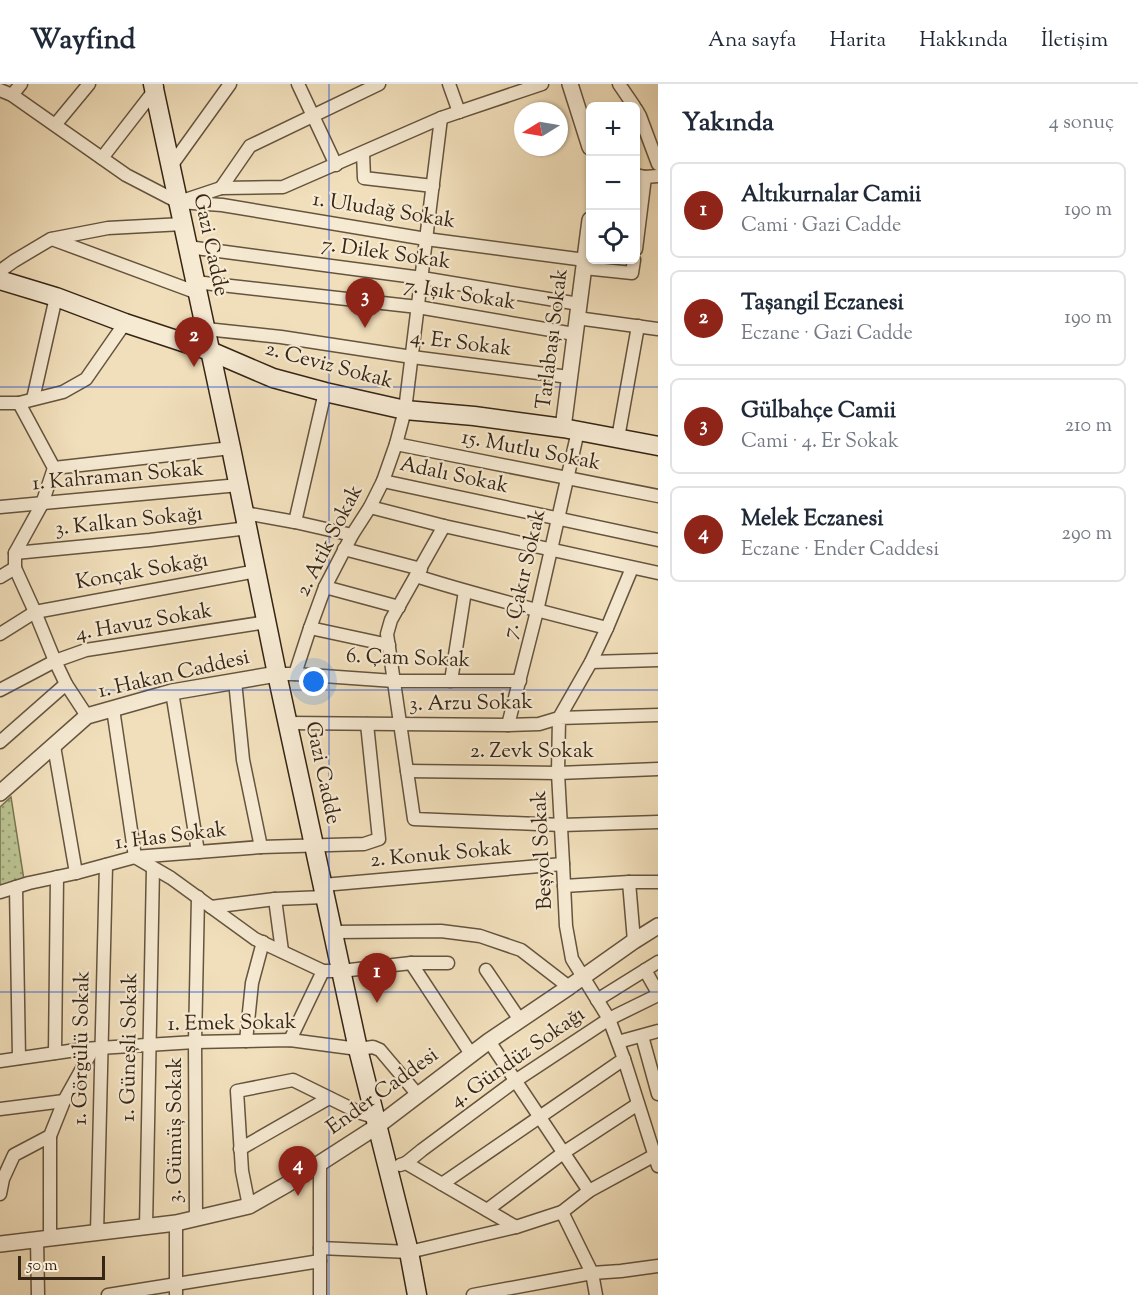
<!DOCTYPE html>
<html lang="tr">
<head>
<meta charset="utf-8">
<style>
  :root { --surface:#fff; --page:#f2f2f3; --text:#1f2937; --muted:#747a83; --line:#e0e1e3; --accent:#8f2418 }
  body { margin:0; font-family:"Sorts Mill Goudy",serif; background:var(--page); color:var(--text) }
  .controls { position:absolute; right:18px; top:18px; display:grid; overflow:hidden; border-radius:9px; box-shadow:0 2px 4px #0004 }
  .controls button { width:54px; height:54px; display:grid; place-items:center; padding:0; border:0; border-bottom:2px solid var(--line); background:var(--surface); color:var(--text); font:30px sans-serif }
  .compass { position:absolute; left:514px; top:18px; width:54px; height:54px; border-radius:50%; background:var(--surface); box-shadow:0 2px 4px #0004; rotate:259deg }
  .scale { position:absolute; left:18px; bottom:15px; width:87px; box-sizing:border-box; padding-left:6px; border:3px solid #362515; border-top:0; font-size:16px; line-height:21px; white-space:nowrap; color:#362515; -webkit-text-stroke:4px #f6ead3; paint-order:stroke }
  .you { position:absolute; left:314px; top:598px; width:21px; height:21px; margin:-15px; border:4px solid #fff; border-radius:50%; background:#1a73e8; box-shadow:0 0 0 9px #1a73e833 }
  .badge { display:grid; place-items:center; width:39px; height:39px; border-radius:50%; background:var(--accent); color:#fff; font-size:20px; font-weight:700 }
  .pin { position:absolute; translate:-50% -50px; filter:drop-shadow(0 2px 3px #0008) }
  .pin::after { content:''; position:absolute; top:32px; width:21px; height:18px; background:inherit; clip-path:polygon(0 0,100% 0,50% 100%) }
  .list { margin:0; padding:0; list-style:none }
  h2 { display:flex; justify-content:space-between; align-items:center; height:78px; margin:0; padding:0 24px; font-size:26px }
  h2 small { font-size:20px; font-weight:400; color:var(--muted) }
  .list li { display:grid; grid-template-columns:39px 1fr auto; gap:18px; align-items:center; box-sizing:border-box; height:96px; margin:0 12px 12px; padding:0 12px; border:2px solid var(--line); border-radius:9px }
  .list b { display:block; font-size:22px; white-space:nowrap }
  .list p { margin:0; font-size:20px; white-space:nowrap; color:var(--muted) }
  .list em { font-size:20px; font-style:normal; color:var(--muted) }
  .icon { flex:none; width:33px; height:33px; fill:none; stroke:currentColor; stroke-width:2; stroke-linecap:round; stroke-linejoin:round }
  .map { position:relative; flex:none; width:658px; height:1211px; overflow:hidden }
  header { display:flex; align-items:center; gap:36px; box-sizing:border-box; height:84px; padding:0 30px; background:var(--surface); border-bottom:2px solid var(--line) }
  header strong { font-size:28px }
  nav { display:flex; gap:33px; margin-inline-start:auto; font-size:21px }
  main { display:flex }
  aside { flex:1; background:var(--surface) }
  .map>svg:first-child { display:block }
</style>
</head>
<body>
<header>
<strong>Wayfind</strong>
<nav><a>Ana sayfa</a><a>Harita</a><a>Hakkında</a><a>İletişim</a></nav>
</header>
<main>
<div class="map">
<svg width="658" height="1211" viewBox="0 0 658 1211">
  <defs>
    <pattern id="park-dots" width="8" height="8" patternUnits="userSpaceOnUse" patternTransform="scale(1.5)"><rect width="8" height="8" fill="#bac290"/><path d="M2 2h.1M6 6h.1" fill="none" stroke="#989d74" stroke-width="1.8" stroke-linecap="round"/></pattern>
  </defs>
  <rect width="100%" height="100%" fill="#f1dfbb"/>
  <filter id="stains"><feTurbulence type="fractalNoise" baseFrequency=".00333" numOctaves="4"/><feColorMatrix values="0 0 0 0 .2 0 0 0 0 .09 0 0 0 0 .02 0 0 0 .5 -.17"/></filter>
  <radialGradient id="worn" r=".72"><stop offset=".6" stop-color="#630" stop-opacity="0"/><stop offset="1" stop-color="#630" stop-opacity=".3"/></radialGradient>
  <polygon fill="url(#park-dots)" stroke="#787452" stroke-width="1.5" points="11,713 24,796 0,804 0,723"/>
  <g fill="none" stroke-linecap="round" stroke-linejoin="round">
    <defs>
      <g id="minor">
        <polyline points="298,0 336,81"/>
        <polyline points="449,0 459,28"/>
        <polyline points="619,0 634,22"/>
        <polyline points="0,6 12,11 126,91 178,118 222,121 426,155 585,176"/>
        <polyline points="12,11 21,0"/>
        <polyline points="636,25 640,32 658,80"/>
        <polyline points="55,41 89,0"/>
        <polyline points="363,69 364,94 433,102"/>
        <polyline points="102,74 157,3"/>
        <polyline points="171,82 230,0"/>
        <polyline points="636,91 645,93 658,92"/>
        <polyline points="221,104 250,62 379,0"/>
        <polyline points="185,116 221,104 283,103 441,34 542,0"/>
        <polyline points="52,155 198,209"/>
        <polyline points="188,163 422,194 579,220"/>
        <polyline points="636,165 645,93"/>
        <polyline points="584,184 632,189 634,176"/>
        <polyline points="0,187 14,177 51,155 108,144 183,140"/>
        <polyline points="195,198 418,223 574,250"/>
        <polyline points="577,234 658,245"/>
        <polyline points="206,245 281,253 412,273 569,293"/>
        <polyline points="33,315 56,213"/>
        <polyline points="0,319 19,319 63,308 86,295 125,239"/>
        <polyline points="19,319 54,384 42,420 15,469 15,484 35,528 55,577 66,600 87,632"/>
        <polyline points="618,354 638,242"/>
        <polyline points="396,360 658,412"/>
        <polyline points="54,384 231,364"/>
        <polyline points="383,397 658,456"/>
        <polyline points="0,423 239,401"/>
        <polyline points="370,423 444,442 658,489"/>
        <polyline points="245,429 295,438 352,451"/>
        <polyline points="295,438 325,308"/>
        <polyline points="444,442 391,536 387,550 414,735 562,741 658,738"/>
        <polyline points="344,465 421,485"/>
        <polyline points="15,469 150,456 248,444"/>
        <path d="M416,492C479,512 543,528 607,544"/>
        <polyline points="0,493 15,484"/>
        <polyline points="325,503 399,523"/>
        <polyline points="310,544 389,561"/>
        <polyline points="0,550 35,528 257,487"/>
        <polyline points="591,578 658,576"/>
        <polyline points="277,590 295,590 310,544 325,503 352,451 370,423 383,397 396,360 405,326 441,34"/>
        <polyline points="295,590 394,597 520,597"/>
        <polyline points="235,597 243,676 261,763"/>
        <polyline points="451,597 465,507"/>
        <polyline points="0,606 55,577 86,566 267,538"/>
        <polyline points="172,608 198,768"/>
        <polyline points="113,625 135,773 171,794 255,855 323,887 341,887 411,879 471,970"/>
        <polyline points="658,631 559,634 558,689 563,780 566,842 572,875 609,935 624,975 658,1082"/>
        <polyline points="288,639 508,641 539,640 559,634 591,578 607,544 632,484"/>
        <polyline points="508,641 537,527 578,347"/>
        <polyline points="0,658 66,600"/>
        <polyline points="54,662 76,789"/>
        <polyline points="407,687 558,689 658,685"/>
        <polyline points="629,798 634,857"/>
        <polyline points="323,801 563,780"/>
        <polyline points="564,802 629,798 658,798"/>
        <polyline points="16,803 19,974"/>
        <polyline points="0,808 29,799 76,789 135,773 261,763 364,760 379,755 367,640"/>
        <polyline points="275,815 282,867"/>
        <polyline points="211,823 275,815 325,813"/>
        <polyline points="333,848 441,847 480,852 521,866 569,903"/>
        <polyline points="411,879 448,879"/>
        <polyline points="486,886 520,936"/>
        <polyline points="645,886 658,909"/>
        <polyline points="597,916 658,878"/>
        <polyline points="642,952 658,1010"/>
        <polyline points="290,956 323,887"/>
        <polyline points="246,957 252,899 263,858"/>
        <polyline points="489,957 589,1107"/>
        <polyline points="618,958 658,947"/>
        <polyline points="55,969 57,793"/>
        <polyline points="0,977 83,965 195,958 290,956 358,965 373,963 380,966 418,1011"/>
        <polyline points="0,1025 64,1017"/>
        <polyline points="240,1065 329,1014"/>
        <polyline points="406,1079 422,1066 515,997 609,935 658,911"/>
        <polyline points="400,1081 406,1079 516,1143"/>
        <polyline points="442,1100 624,975"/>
        <polyline points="0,1110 3,1095 14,1071 50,1052 64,1017 93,965"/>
        <polyline points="249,1122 242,1087 237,1007 293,996 358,1028 374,1033"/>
        <polyline points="487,1126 563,1069 638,1020"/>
        <polyline points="562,1128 592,1189 596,1211"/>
        <polyline points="196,1135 195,958 198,813"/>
        <polyline points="176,1139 176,1211"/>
        <polyline points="146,1143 153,784"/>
        <polyline points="97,1149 106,781"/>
        <polyline points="50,1153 50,1052"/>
        <polyline points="37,1155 38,1211"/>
        <polyline points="320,1164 409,1168 516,1143 562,1128 589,1107 655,1071"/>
        <polyline points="108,1211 320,1177"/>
        <polyline points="320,1211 320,1079"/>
        <polyline points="473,1211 592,1189 621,1187 658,1182"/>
      </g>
      <g id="tertiary">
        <polyline points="570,0 590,63"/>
        <polyline points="563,344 590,136"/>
        <polyline points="0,709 87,632 172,608 277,590"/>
        <polyline points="0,1160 176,1139 249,1122 286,1101 376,1043 489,957 569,903 634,857 658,842"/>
      </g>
      <g id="secondary">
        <polyline points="153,0 231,364 277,590 358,965 409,1168 417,1211"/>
        <polyline points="0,196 56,213 125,239 210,267 273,294 325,308 405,326 474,332 563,344 658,362"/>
      </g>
    </defs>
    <use href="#minor" stroke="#65543e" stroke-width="15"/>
    <use href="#tertiary" stroke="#65543e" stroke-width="18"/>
    <use href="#secondary" stroke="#362515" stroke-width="21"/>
    <use href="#minor" stroke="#f6ead3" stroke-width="12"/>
    <use href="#tertiary" stroke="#f6ead3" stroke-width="15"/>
    <use href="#secondary" stroke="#f6ead3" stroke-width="18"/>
  </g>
  <path fill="none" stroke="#1d4ed8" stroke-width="1.5" stroke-opacity="0.55" d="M329,0V1211M0,303H658M0,606H658M0,908H658"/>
  <g text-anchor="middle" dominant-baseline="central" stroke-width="4.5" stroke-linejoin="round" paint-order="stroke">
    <g font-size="21" fill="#362515" stroke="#f6ead3">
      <text transform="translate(384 127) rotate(9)">1. Uludağ Sokak</text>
      <text transform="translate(210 161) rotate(78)">Gazi Cadde</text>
      <text transform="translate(386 170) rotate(8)">7. Dilek Sokak</text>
      <text transform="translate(460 211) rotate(9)">7. Işık Sokak</text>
      <text transform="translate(553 255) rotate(-83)">Tarlabaşı Sokak</text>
      <text transform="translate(461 260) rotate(7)">4. Er Sokak</text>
      <text transform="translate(329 282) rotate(15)">2. Ceviz Sokak</text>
      <text transform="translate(531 367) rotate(11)">15. Mutlu Sokak</text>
      <text transform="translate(454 392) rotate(12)">Adalı Sokak</text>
      <text transform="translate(118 393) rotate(-5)">1. Kahraman Sokak</text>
      <text transform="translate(129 438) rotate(-6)">3. Kalkan Sokağı</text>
      <text transform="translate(330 457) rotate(-63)">2. Atik Sokak</text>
      <text transform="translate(142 488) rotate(-10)">Konçak Sokağı</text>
      <text transform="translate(525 490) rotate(-77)">7. Çakır Sokak</text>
      <text transform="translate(144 539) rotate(-10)">4. Havuz Sokak</text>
      <text transform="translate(408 575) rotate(2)">6. Çam Sokak</text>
      <text transform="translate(174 591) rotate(-13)">1. Hakan Caddesi</text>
      <text transform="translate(471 620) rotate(-1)">3. Arzu Sokak</text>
      <text x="532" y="668">2. Zevk Sokak</text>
      <text transform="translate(322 689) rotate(78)">Gazi Cadde</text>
      <text transform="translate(171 753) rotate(-7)">1. Has Sokak</text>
      <text transform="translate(543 766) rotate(-93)">Beşyol Sokak</text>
      <text transform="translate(441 771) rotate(-5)">2. Konuk Sokak</text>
      <text transform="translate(232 940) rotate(-1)">1. Emek Sokak</text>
      <text transform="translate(130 963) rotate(-89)">1. Güneşli Sokak</text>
      <text transform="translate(82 964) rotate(-89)">1. Görgülü Sokak</text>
      <text transform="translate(518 974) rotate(-35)">4. Gündüz Sokağı</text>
      <text transform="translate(383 1008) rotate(-36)">Ender Caddesi</text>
      <text transform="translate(176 1046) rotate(-90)">3. Gümüş Sokak</text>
    </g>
  </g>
  <rect width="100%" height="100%" filter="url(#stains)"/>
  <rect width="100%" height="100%" fill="url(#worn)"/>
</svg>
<div class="controls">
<button>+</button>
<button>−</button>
<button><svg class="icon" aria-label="locate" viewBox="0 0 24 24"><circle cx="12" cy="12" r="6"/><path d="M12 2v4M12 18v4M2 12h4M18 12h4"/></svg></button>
</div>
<svg class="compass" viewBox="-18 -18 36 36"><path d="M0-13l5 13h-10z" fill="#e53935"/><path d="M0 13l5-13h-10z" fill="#747a83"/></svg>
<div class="scale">50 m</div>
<div class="you"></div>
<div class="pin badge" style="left:377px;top:919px">1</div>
<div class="pin badge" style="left:194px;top:283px">2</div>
<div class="pin badge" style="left:365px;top:244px">3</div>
<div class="pin badge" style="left:298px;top:1112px">4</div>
</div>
<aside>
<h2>Yakında<small>4 sonuç</small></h2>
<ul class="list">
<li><span class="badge">1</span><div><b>Altıkurnalar Camii</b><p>Cami · Gazi Cadde</p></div><em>190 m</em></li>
<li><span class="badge">2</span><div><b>Taşangil Eczanesi</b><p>Eczane · Gazi Cadde</p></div><em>190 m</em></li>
<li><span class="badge">3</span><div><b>Gülbahçe Camii</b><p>Cami · 4. Er Sokak</p></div><em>210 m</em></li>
<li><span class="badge">4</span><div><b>Melek Eczanesi</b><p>Eczane · Ender Caddesi</p></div><em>290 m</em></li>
</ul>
</aside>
</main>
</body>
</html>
